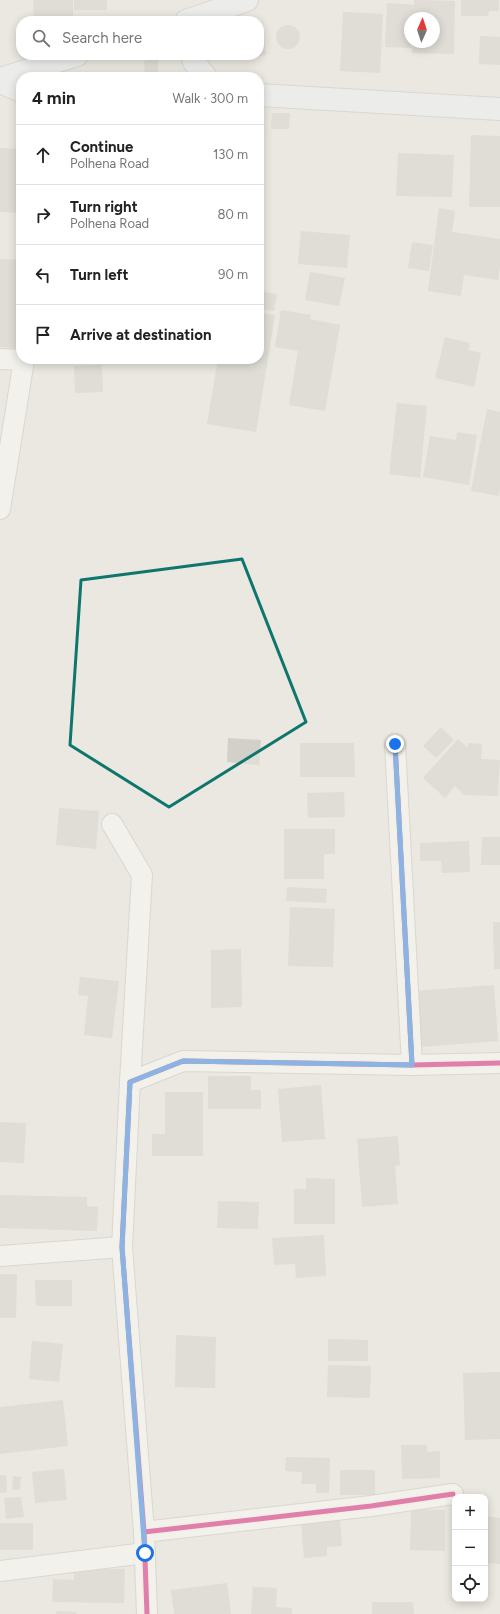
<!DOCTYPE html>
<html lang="en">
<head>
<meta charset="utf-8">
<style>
  :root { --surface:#fff; --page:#f2f2f2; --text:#222; --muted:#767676; --line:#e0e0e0 }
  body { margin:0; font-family:Figtree,sans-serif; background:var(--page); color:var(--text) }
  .controls { position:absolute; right:12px; bottom:12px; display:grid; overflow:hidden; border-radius:8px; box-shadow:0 2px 10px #0003 }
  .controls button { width:36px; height:36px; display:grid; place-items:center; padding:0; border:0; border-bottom:1px solid var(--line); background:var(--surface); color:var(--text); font:20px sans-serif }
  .compass { position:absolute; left:404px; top:12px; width:36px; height:36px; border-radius:50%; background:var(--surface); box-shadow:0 2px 10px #0003; rotate:3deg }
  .stop { position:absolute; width:12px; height:12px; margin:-9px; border:3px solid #1a73e8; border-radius:50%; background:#fff }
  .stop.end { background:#1a73e8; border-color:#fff; box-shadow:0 1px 4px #0008 }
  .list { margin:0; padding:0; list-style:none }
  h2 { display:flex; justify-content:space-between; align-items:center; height:52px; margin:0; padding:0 16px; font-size:17px }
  h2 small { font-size:13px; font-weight:400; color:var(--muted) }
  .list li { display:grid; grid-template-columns:26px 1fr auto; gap:12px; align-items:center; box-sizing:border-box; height:60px; padding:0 16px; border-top:1px solid var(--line) }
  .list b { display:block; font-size:15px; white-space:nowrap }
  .list p { margin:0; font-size:13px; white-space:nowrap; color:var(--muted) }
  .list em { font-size:13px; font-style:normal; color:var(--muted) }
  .icon { flex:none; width:22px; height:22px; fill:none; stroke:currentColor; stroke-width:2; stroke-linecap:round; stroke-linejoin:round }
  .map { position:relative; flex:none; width:500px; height:1614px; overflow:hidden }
  .search { position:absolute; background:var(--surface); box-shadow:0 2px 10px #0003; left:16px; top:16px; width:248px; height:44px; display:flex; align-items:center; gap:10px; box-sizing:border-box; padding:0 14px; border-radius:16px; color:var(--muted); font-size:15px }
  .panel { position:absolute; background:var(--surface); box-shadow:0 2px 10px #0003; left:16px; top:72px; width:248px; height:292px; border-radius:16px }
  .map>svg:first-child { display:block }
</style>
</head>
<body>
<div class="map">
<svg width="500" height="1614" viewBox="0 0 500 1614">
  <rect width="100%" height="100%" fill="#eae8e0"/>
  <g fill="#d3d0ca">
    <polygon points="33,0 73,0 73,19 65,21 34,21"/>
    <rect x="74" y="0" width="33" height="10"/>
    <polygon points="414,0 455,1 454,54 412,53 413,42 434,42 434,18 410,18 410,42 412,42 412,48 385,47 387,3 414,5"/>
    <polygon points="461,0 499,0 499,11 489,11 488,16 461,16"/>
    <polygon points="343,12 383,14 380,73 340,71"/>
    <circle cx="288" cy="37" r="12"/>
    <polygon points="259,29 263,29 266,55 259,56"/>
    <polygon points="480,36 500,37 500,65 479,64"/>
    <polygon points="158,59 158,74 145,75 144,61"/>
    <polygon points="272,113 290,113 289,129 271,129"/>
    <polygon points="471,135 500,136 500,207 469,207"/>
    <polygon points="0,148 21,149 21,213 0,212"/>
    <polygon points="398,153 454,155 452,197 396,196"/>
    <polygon points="439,208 455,211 452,232 500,239 500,266 498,280 464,275 461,296 428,291"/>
    <polygon points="301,231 350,235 347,268 298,264"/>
    <polygon points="412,242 433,245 429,271 408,268"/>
    <polygon points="0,259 21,260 21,348 0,347"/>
    <polygon points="310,272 345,278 339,306 305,300"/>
    <polygon points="259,291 277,294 274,311 259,309"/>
    <polygon points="281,310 311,315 310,319 340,325 325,411 289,405 298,351 275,347"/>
    <polygon points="259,312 275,315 256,432 207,424 218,359 259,359"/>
    <polygon points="445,337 470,343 468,350 481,353 474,387 435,378"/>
    <polygon points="102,365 103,392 75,393 74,366"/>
    <polygon points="397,403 427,406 420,478 389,474"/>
    <polygon points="487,409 500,412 500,488 499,496 471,491"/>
    <polygon points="457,432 477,435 469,485 423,477 430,436 456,440"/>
    <polygon points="441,727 454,740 436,758 423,746"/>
    <polygon points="228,738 261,740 259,765 227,762"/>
    <polygon points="458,739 468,748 468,743 482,744 481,759 500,760 498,796 464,795 455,786 445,798 423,778"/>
    <polygon points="300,743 354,743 355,777 300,777"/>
    <polygon points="344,792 345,817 308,818 307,793"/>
    <polygon points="59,808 99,811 96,849 56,845"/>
    <polygon points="284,829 335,829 335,854 324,854 324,879 284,879"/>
    <polygon points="482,837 500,837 500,865 481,865"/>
    <polygon points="469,841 470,872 442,873 441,861 420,861 420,843"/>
    <polygon points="287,887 327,889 326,903 286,901"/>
    <polygon points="290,907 335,909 333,967 288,966"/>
    <polygon points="493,922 500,922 500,969 494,969"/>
    <polygon points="241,949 242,1007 211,1008 211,950"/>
    <polygon points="80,977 119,981 112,1038 84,1035 88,996 78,995"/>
    <polygon points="494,985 498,1041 420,1047 416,991"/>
    <polygon points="208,1076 251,1076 251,1090 261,1090 261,1109 208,1109"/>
    <polygon points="321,1085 325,1139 282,1142 278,1089"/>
    <polygon points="165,1092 203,1092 203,1156 152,1156 152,1134 165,1134"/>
    <polygon points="0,1122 26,1123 24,1163 0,1162"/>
    <polygon points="398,1136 400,1165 395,1166 398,1204 362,1207 357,1139"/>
    <polygon points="306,1178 335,1179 335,1224 294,1224 294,1189 306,1189"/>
    <polygon points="0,1195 87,1197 87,1206 98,1207 97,1231 0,1228"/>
    <polygon points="218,1201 259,1202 258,1229 217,1228"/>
    <polygon points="324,1235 326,1276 296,1278 295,1264 274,1265 272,1238"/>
    <polygon points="0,1274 17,1274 16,1318 0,1318"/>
    <polygon points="35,1280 72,1280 72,1306 36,1306"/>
    <polygon points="176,1335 216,1337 215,1388 175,1387"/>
    <polygon points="328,1339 368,1340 368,1361 328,1361"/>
    <polygon points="32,1341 63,1344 59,1382 29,1379"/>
    <polygon points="328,1365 371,1366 370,1398 327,1397"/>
    <polygon points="500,1372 500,1439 465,1440 463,1373"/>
    <polygon points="63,1400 68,1446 0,1454 0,1407"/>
    <polygon points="401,1445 427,1445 427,1452 440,1451 440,1478 402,1479"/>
    <polygon points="286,1457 330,1458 329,1493 316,1493 316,1484 301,1484 302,1472 285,1471"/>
    <polygon points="64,1469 67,1500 35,1503 32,1472"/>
    <rect x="340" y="1470" width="35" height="25"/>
    <polygon points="0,1475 6,1475 7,1492 0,1493"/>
    <polygon points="13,1476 21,1477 20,1490 12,1490"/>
    <polygon points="21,1497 24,1517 6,1519 4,1498"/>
    <polygon points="411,1509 445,1510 445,1551 410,1550"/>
    <polygon points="485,1516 500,1518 500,1564 485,1563"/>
    <polygon points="340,1520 342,1546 327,1547 327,1556 304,1558 301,1524"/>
    <rect x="0" y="1523" width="33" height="27"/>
    <polygon points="74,1568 125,1569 124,1603 52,1602 53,1579 74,1580"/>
    <polygon points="227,1583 231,1614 174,1614 171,1590"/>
    <polygon points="253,1587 277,1588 276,1607 292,1608 292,1614 251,1614"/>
    <polygon points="372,1602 413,1602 414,1614 372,1614"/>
    <polygon points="57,1611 77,1612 76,1614 56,1614"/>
  </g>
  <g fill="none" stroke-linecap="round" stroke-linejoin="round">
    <defs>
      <g id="minor">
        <polyline points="0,359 24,360 0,509"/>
        <polyline points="395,744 412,1065"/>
        <polyline points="112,824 142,875 130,1082"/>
        <polyline points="0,1256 122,1247"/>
        <polyline points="144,1532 371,1506 453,1494"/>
        <polyline points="0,1571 145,1553"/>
        <polyline points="147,1614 144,1532 122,1247 130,1082 183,1061 412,1065 500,1063"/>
      </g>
      <g id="trunk">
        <polyline points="186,21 247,0"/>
        <polyline points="192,55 194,62 206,77"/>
        <polyline points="0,79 77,55"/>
        <polyline points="0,82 21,91"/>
        <polyline points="259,95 500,109"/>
      </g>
    </defs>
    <use href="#minor" stroke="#c6c4bd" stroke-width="22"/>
    <use href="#trunk" stroke="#c5c4bf" stroke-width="24"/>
    <use href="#minor" stroke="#fcfcfa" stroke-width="20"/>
    <use href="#trunk" stroke="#f0f2f5" stroke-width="22"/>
    <defs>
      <g id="cycleway">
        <polyline points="395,744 412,1065"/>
        <polyline points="144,1532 371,1506 453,1494"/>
        <polyline points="147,1614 144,1532 122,1247 130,1082 183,1061 412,1065 500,1063"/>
      </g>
    </defs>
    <use href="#cycleway" stroke="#fcf9e8" stroke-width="8"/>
    <use href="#cycleway" stroke="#d6006c" stroke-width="5"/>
  </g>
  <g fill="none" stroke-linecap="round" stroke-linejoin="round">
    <polyline stroke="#1a73e8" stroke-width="5" points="145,1553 122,1247 130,1082 183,1061 412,1065 395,744"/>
  </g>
  <path d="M0 0H500V1614H0ZM242,559L306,722L169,807L70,745L81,580Z" fill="#eae8e0" fill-opacity=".55" fill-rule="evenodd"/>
  <path fill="none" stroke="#0f766e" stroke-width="3" stroke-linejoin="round" d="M242,559L306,722L169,807L70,745L81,580Z"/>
</svg>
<div class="controls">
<button>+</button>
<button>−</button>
<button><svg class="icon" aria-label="locate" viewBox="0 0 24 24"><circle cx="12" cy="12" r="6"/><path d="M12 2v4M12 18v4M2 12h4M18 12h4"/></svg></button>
</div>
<svg class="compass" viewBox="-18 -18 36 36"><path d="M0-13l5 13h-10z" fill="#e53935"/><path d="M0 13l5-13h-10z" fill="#767676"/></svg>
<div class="stop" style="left:145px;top:1553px"></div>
<div class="stop end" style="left:395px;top:744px"></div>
<div class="search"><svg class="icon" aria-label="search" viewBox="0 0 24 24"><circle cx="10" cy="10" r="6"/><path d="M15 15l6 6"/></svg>Search here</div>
<section class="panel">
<h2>4 min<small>Walk · 300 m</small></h2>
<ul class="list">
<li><svg class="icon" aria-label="ahead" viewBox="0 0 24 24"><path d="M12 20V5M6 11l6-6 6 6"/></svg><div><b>Continue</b><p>Polhena Road</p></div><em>130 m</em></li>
<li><svg class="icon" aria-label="right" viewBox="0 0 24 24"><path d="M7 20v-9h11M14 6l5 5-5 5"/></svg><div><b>Turn right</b><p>Polhena Road</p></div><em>80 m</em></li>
<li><svg class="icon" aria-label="left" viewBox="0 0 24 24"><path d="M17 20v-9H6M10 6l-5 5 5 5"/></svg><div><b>Turn left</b></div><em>90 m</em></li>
<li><svg class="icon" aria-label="arrive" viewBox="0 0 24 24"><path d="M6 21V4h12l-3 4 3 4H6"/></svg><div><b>Arrive at destination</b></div></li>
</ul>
</section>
</div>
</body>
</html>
